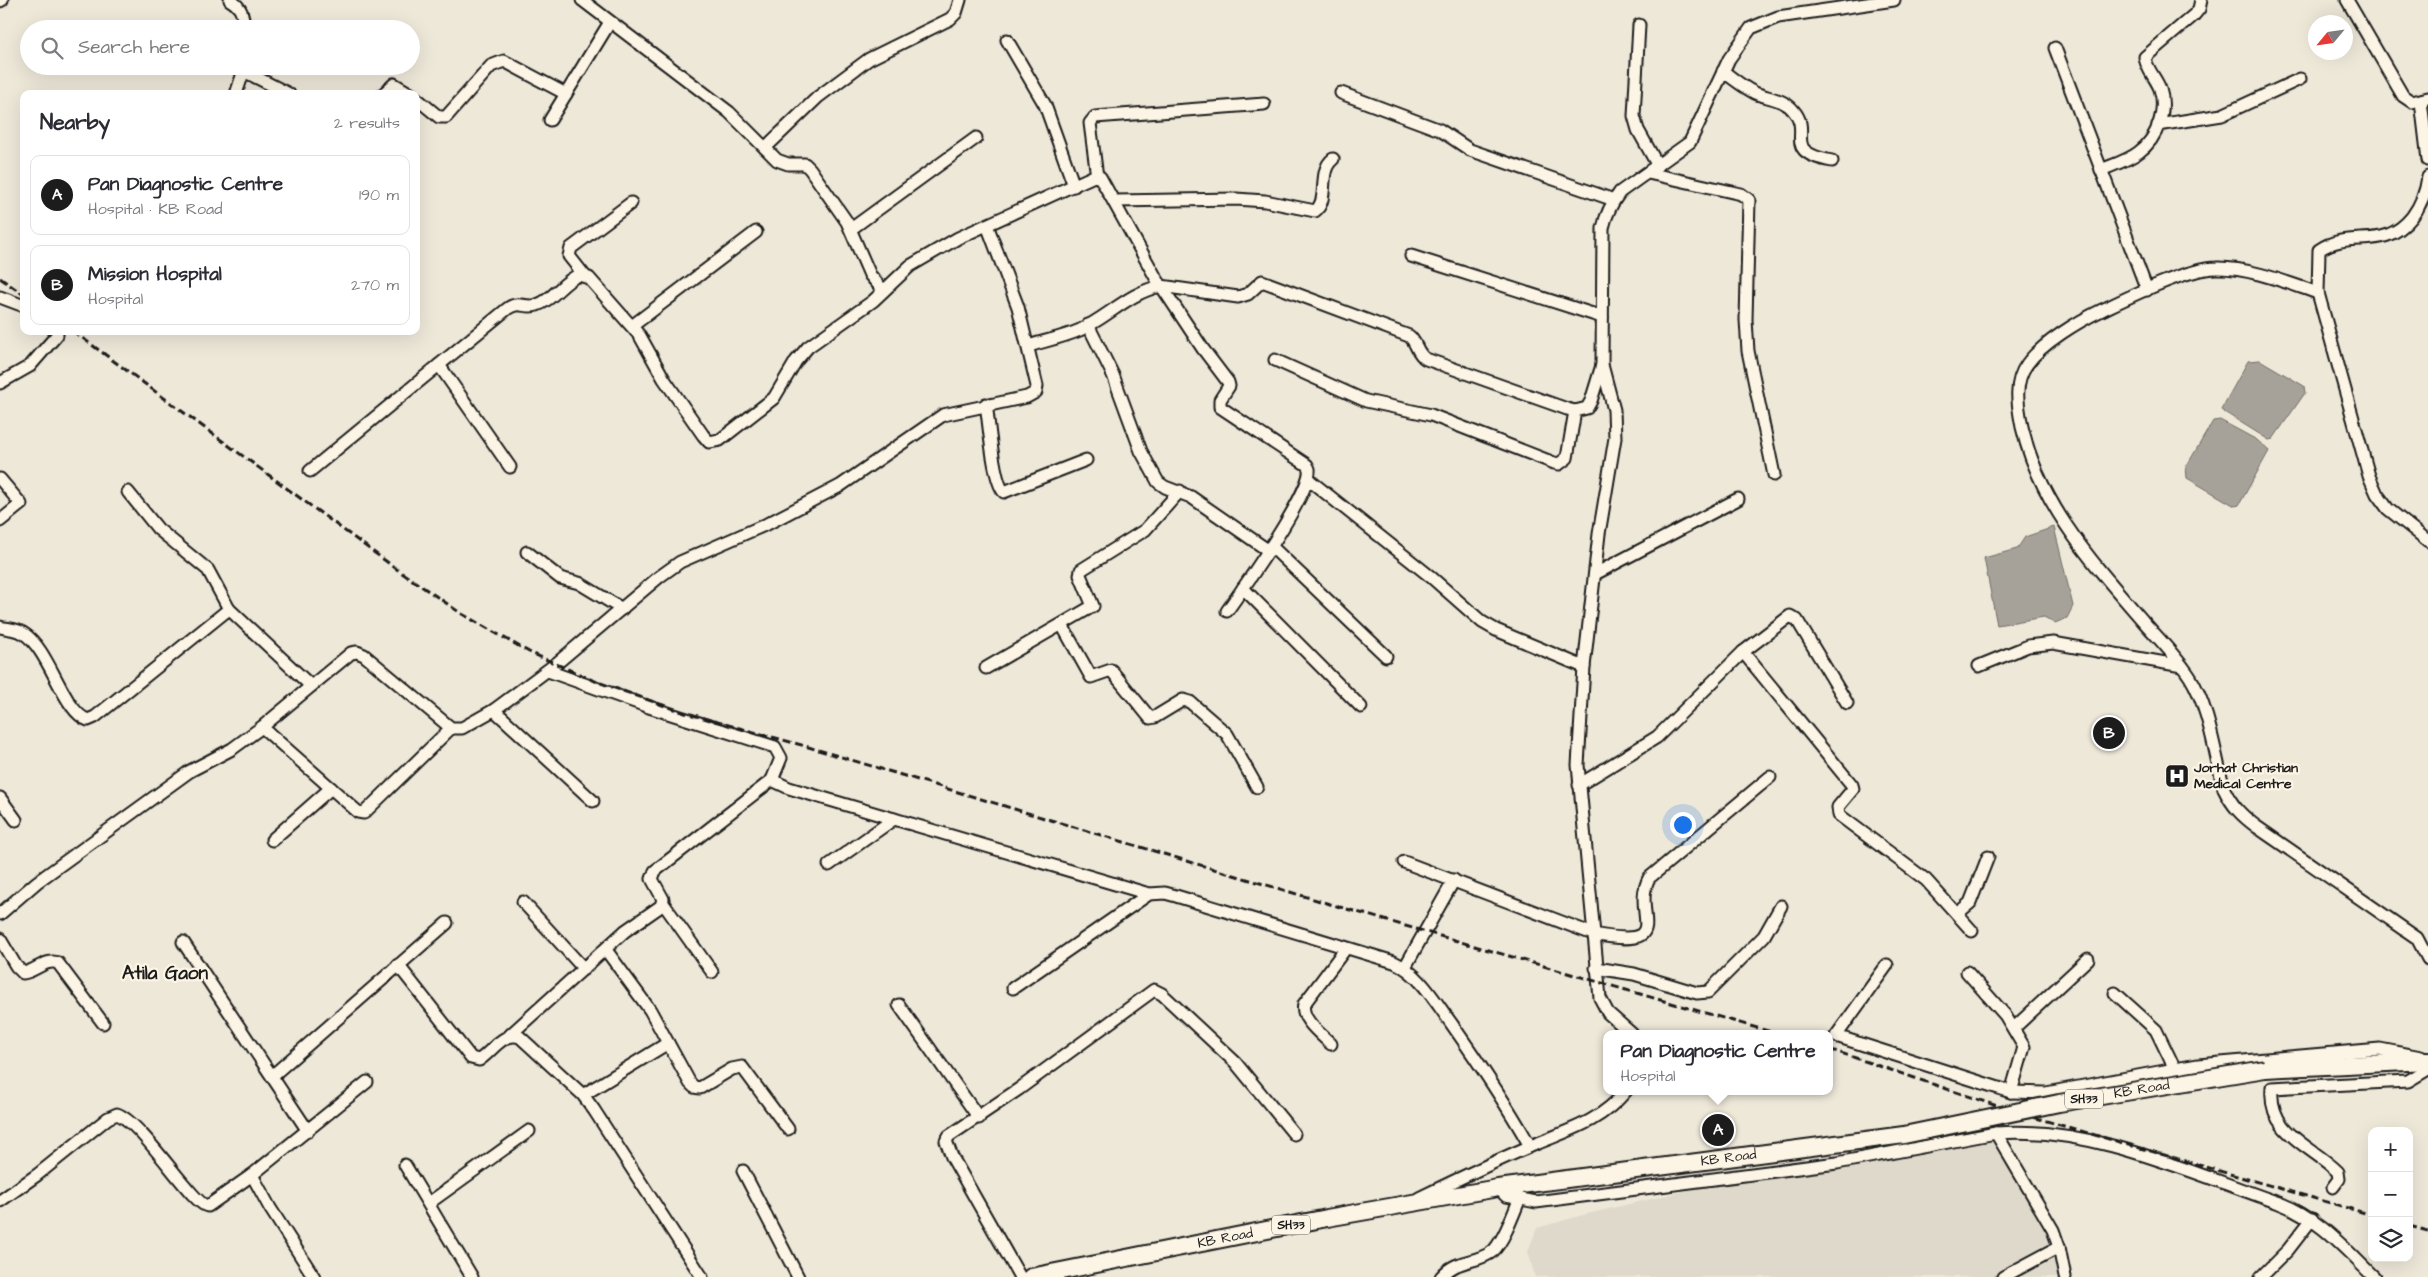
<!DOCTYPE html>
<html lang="en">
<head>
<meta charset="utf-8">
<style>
  :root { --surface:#fff; --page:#f7f7f7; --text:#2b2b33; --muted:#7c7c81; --line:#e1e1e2; --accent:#1c1c1c }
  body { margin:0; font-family:"Architects Daughter",sans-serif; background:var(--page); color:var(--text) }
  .controls { position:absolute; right:15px; bottom:15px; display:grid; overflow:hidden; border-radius:10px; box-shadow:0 5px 20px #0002 }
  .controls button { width:45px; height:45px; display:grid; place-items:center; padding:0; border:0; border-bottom:1px solid var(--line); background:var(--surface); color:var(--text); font:25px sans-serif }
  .compass { position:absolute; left:2308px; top:15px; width:45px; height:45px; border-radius:50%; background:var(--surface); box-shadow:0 5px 20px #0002; rotate:241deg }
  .you { position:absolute; left:1682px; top:824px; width:18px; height:18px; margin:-12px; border:4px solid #fff; border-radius:50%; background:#1a73e8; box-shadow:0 0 0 8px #1a73e833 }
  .badge { display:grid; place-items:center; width:32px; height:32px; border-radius:50%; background:var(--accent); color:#fff; font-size:16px; font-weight:700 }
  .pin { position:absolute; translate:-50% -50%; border:2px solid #fff; box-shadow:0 1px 5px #0006 }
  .popup { position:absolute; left:1603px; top:1030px; width:230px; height:65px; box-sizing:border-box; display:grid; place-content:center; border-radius:10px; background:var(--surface); filter:drop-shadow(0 1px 4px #0005); font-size:16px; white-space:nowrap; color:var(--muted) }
  .popup b { font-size:19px; color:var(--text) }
  .popup::after { content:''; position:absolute; left:50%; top:100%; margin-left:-10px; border:10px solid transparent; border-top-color:var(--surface) }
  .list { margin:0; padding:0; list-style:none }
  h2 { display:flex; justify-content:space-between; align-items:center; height:65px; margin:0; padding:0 20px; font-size:21px }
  h2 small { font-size:16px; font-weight:400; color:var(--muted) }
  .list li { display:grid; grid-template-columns:32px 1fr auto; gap:15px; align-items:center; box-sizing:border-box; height:80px; margin:0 10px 10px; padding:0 10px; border:1px solid var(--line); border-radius:10px }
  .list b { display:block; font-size:19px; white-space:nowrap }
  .list p { margin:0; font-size:16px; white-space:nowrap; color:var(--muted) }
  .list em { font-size:16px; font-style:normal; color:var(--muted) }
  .icon { flex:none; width:28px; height:28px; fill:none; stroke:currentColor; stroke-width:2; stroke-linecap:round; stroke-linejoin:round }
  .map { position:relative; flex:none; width:2428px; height:1277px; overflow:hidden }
  .search { position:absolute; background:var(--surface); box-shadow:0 5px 20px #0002; left:20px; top:20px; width:400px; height:55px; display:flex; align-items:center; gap:12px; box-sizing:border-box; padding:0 18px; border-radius:28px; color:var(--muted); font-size:19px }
  .panel { position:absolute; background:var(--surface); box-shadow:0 5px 20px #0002; left:20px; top:90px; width:400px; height:245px; border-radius:10px }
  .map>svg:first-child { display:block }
</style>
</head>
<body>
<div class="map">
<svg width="2428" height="1277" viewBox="0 0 2428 1277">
  <rect width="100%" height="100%" fill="#eee8d9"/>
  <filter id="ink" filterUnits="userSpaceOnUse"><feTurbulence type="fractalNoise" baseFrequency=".02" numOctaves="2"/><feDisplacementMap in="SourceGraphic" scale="10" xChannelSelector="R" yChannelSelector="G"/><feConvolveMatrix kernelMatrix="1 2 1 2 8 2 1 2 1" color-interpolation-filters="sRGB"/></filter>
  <g filter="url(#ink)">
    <polygon fill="#ded9cb" points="1985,1128 2007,1159 2032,1200 2050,1237 2060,1277 1535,1277 1528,1251 1537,1228 1583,1215 1803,1163 1948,1133"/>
    <g fill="#a7a299" stroke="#6f6c67">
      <polygon points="2260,360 2304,386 2305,393 2273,439 2269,440 2221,410 2248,361"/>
      <polygon points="2220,420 2257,440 2269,451 2239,505 2235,506 2187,478 2186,467 2213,421"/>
      <polygon points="2054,527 2073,606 2067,618 2055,623 2044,617 1997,625 1984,558 2017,549 2025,537"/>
    </g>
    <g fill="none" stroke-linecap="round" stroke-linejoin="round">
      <defs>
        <g id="minor">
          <path d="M230,0C242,7 244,16 243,29"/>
          <polyline points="582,0 729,112 777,160 788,164 805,164 810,169 847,222 870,275 883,290"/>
          <polyline points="2347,0 2403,96 2412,102 2428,98"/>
          <polyline points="0,1 2,0"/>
          <polyline points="1639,25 1634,116 1638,130 1658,166"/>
          <polyline points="1007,40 1045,105 1074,186"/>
          <polyline points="2055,48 2147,290"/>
          <polyline points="234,66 289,94"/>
          <path d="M1723,71C1733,79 1743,87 1755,93C1767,98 1784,99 1793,110C1814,133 1779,151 1832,161"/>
          <polyline points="1341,93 1440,130 1470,150 1614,200"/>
          <polyline points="236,94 244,70"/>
          <polyline points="383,94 394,84 411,94"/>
          <polyline points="416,98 439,117 446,117 491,66 504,61 566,94"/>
          <polyline points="2421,101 2428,160"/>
          <polyline points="550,120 610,22"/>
          <polyline points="2158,125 2222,115 2300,79"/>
          <polyline points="765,148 818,97 869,59 950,19 956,13 960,0"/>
          <path d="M2101,170C2113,165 2129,160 2139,152C2158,138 2167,110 2160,89C2156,78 2146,69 2145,57L2194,15L2199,9L2201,0"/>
          <polyline points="1648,173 1741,194 1749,200 1746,320 1748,351 1774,475"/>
          <polyline points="1097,177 1090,123 1095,117 1264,104"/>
          <path d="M2428,177C2426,192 2421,205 2412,217C2383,253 2352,228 2319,250L2318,293L2369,476L2377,494L2388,509L2428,541"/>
          <path d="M1115,201L1236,199L1265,201L1315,211C1330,200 1317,171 1333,159"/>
          <polyline points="851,229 976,138"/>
          <polyline points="1411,256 1602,317"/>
          <polyline points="584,275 569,256 571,248 631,203"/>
          <path d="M2318,293C2288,283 2248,267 2216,268C2188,268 2129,297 2102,310C2079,321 2042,343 2027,364C2013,383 2018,406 2022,427C2040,505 2092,562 2143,621C2159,639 2177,657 2190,677C2209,707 2215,755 2224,789C2232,806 2242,816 2257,827L2417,938L2428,959"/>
          <polyline points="0,297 24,306"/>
          <polyline points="1088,325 1113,375 1141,451 1158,482 1165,487 1191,497 1269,551"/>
          <polyline points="632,326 756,232"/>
          <path d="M1028,346C1045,341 1064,337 1080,330C1108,317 1130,292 1161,286L1238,297L1248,294L1262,281L1409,336C1417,342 1416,353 1426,359L1567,409L1575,411L1587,408L1591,401L1602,365L1603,228C1606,214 1611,204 1620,192L1690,142L1729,59L1751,28L1778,17L1894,0"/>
          <polyline points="1275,360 1366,401 1431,415 1554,463 1559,464 1567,458 1575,411"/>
          <polyline points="439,365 510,467"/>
          <polyline points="1602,365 1614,410 1615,438 1599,534 1584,667 1578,765 1600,998 1608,1013 1632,1034"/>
          <polyline points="0,383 30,366 57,335 57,331"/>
          <path d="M986,404C989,422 993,481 1004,492L1086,460"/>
          <path d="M310,471L507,309C518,300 526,309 537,305C553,300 563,281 579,275L589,278L640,336L664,379L703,435L709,442L720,440L774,398L796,361L808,347L873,301L910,266L958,238L1094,176L1100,177L1156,278L1203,349L1228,382L1229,386L1220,400V407L1307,465L1309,469C1313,490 1242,590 1227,611"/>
          <polyline points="0,479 21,504 0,521"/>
          <polyline points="1308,479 1431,577 1482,622 1496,630 1584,667"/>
          <polyline points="128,492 158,529 208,570 229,609 311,686"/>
          <polyline points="1272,547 1386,656"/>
          <polyline points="527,552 560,578 579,583 622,609"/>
          <polyline points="1595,574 1738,499"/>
          <polyline points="1243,588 1361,707"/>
          <polyline points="1062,625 1091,677 1111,670 1150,718 1155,717 1183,700 1190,702 1227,734 1257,787"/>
          <path d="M0,627C8,629 16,629 23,633C50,649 63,712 88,720L95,717L229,609"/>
          <polyline points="1743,652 1852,785 1853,789 1838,807 1839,815 1926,880 1972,931"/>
          <polyline points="1979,666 2028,646 2053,643 2182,666"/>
          <polyline points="986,668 1093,606 1080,575 1081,570 1145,530 1180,491"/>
          <polyline points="494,710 557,663 659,577 680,562 767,524 840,486 943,415 1027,397 1036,392 1037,386 1018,307 987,225"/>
          <polyline points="262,727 358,812 364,813 451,728"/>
          <polyline points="772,780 789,788 1149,894"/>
          <polyline points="1579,785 1657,737 1743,652 1790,616 1797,620 1847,703"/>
          <polyline points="0,798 16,820"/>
          <polyline points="272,840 331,788"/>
          <path d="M1404,862L1593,934C1678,950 1630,914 1649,878L1770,777"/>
          <polyline points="829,865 894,819"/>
          <polyline points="523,902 584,969"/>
          <polyline points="663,903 712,972"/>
          <polyline points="1958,913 1970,903 1988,857"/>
          <polyline points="0,914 37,882 190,771 232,749 262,727 351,653 357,652 364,655 451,728 462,728 494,710 593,801"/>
          <path d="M0,939L16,966L23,973C35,972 46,958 58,963L103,1023"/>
          <polyline points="183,942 308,1131"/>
          <polyline points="606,950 650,1010 690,1083 694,1087 700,1088 732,1069 742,1067 788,1129"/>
          <path d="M398,965L471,1058L479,1060C492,1052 503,1031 520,1037L583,1095L594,1110L702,1277"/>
          <polyline points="1887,965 1836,1036 2011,1092 2046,1093 2175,1069"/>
          <polyline points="1405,967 1454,880"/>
          <polyline points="1596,968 1634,974 1697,993 1708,992 1764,936 1781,906"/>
          <polyline points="1967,972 2005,1015 2024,1047 2011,1092"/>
          <path d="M1013,988L1149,894L1165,893L1176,896L1394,962C1419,973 1435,1001 1451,1023C1479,1063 1506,1103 1530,1146"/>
          <polyline points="2115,993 2156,1030 2175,1069 2198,1065 2380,1049 2421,1057"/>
          <polyline points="899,1005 979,1118"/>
          <polyline points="2014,1028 2088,959"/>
          <polyline points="510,1035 625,931 661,906 663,899 652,879 655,871 772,780 781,758 775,747 649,707 548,671"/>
          <path d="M1331,1044C1321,1034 1300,1019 1304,1004L1346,948"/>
          <polyline points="272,1076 447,923"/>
          <polyline points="583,1095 668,1043"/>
          <path d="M1996,1133C2089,1125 2192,1173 2279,1203C2319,1218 2344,1248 2374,1277"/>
          <polyline points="405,1165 472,1277"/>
          <polyline points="743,1171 798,1277"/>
          <polyline points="252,1175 270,1208 314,1277"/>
          <path d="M2333,1187L2339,1179L2338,1172C2311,1145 2268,1134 2272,1088L2408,1081L2428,1069"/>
          <polyline points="1498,1188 1506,1196 1536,1202 1837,1163 1996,1133 2053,1230 2059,1247 2065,1277"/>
          <path d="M1419,1198C1456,1180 1493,1162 1531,1146C1568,1130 1598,1124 1626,1091"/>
          <path d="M0,1201L37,1175L108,1118L117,1114C143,1123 193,1206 208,1206L252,1175L367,1082"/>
          <polyline points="429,1203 529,1131"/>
          <polyline points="1020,1277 952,1157 946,1141 949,1136 1019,1089 1154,990 1162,994 1235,1062 1294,1134"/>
          <path d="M1441,1277C1457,1258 1477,1264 1493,1251C1504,1241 1514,1212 1520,1198"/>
          <polyline points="2003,1277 2059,1247"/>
          <polyline points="2261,1277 2288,1250 2312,1219"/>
        </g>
        <g id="primary">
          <polyline points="2265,1069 2428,1061"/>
          <path id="s1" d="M1031,1277L1327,1218L1498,1188L1904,1135"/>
        </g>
      </defs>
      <use href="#minor" stroke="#1c1c1c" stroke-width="15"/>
      <use href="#primary" stroke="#1c1c1c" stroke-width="20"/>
      <use href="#minor" stroke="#fcf5e5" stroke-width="11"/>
      <use href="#primary" stroke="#fcf5e5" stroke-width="16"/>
      <g stroke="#1c1c1c" stroke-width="3" stroke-dasharray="8 4" stroke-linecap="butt">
        <polyline points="0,278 24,295"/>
        <polyline points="73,331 402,573 462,614 529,652 595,681 685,713 805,746 1340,907 1778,1034"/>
        <polyline points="1829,1049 2012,1111 2372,1215"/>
        <polyline points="2409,1226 2428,1231"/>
      </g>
      <defs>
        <g id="primary-bridge">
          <path id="s2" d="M1904,1135L2059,1103L2265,1069"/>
        </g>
      </defs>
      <use href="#primary-bridge" stroke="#1c1c1c" stroke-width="20" stroke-linecap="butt"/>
      <use href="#primary-bridge" stroke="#fcf5e5" stroke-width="16"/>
    </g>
  </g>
  <defs>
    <symbol id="hospital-square" viewBox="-11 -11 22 22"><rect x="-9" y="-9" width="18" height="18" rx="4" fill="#1c1c1c" stroke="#fcf5e5"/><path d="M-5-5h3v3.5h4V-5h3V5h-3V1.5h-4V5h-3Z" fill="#fff"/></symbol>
  </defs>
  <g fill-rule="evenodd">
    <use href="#hospital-square" x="2163" y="762" width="28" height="28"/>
  </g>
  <g text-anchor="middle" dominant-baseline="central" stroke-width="4.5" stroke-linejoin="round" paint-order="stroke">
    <g fill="#fcf5e5" stroke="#5f5d58" stroke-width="1">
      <rect x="2065" y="1089.5" width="38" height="19" rx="4"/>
      <rect x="1272" y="1215.5" width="38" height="19" rx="4"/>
    </g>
    <g font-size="12" font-weight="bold" fill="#1c1c1c">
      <text x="2084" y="1099">SH33</text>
      <text x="1291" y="1225">SH33</text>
    </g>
    <g font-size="14" font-weight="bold" fill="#1c1c1c" stroke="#fcf5e5" text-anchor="start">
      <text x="2194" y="768">Jorhat Christian<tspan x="2194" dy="16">Medical Centre</tspan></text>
    </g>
    <g font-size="14" fill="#1c1c1c" stroke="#fcf5e5">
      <text stroke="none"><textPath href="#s2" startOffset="242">KB Road</textPath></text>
      <text stroke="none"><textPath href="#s1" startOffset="708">KB Road</textPath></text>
      <text stroke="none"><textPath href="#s1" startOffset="198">KB Road</textPath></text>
    </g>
    <g font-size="19" font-weight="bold" fill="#1c1c1c" stroke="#fcf5e5">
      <text x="165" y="973">Atila Gaon</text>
    </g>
  </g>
</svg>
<div class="controls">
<button>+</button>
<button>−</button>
<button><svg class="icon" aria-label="layers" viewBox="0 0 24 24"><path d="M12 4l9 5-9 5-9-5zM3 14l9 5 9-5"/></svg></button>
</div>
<svg class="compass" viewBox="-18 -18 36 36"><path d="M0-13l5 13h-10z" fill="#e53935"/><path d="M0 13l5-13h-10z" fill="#7c7c81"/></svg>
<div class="you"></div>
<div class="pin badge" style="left:1718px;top:1130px">A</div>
<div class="popup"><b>Pan Diagnostic Centre</b>Hospital</div>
<div class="pin badge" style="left:2109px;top:733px">B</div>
<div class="search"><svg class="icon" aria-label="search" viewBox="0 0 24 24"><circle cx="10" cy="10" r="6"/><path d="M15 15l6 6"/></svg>Search here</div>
<section class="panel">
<h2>Nearby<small>2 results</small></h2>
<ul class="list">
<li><span class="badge">A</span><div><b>Pan Diagnostic Centre</b><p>Hospital · KB Road</p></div><em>190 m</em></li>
<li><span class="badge">B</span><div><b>Mission Hospital</b><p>Hospital</p></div><em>270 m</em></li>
</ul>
</section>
</div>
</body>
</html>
